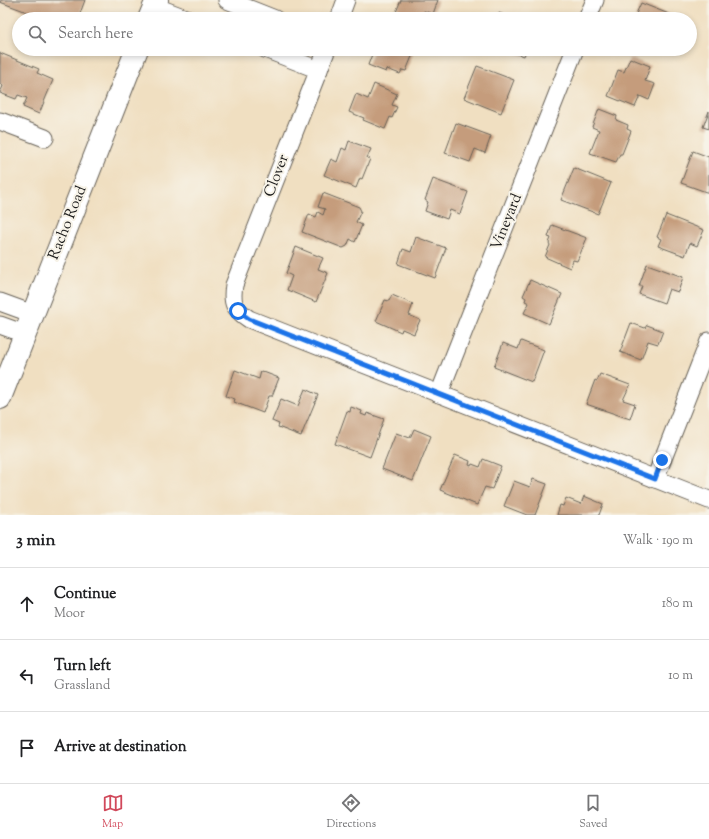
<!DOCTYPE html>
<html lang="en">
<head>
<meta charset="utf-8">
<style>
  :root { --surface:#fff; --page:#f2f2f2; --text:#202124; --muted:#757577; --line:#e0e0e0; --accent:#d1495b }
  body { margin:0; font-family:"Sorts Mill Goudy",serif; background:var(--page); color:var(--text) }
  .stop { position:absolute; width:12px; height:12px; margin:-9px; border:3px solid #1a73e8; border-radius:50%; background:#fff }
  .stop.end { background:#1a73e8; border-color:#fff; box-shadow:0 1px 4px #0008 }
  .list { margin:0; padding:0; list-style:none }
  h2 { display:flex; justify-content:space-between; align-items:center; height:52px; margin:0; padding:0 16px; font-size:17px }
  h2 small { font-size:13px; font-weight:400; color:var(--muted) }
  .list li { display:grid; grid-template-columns:26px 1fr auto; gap:12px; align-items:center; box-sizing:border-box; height:72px; padding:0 16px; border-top:1px solid var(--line) }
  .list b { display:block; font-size:15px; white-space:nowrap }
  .list p { margin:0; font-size:13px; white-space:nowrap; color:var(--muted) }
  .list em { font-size:13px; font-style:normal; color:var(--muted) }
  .icon { flex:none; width:22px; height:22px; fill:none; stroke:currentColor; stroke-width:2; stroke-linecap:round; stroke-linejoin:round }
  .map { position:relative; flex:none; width:709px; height:515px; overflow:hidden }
  .search { position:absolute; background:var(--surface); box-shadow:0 2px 6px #0003; left:12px; right:12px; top:12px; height:44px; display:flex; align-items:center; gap:10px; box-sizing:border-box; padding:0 14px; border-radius:22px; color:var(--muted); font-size:15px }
  .sheet { height:268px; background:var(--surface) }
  nav { display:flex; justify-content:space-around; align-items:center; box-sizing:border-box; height:56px; border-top:1px solid var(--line); background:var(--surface); font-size:11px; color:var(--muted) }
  nav a { display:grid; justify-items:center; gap:2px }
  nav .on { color:var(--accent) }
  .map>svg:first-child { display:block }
</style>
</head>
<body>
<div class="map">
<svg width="709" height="515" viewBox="0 0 709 515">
  <rect width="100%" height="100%" fill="#f7f3e8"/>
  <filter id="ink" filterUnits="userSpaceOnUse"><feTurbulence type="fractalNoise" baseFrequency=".025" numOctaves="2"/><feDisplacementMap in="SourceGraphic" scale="8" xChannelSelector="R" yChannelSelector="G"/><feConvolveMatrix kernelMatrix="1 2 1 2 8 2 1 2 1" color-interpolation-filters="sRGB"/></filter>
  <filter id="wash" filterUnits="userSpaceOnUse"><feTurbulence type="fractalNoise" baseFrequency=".012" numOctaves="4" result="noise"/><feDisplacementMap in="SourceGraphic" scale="16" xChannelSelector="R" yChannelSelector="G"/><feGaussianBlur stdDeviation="0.9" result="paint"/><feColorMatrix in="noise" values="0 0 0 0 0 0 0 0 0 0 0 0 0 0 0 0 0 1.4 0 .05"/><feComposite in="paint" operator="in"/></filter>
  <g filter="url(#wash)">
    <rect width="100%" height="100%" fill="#f0dfc1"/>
    <g id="blocks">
      <g fill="#c59c7b">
        <polygon points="1,0 85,0 78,19 46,19 0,2"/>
        <polygon points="401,0 438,0 433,14 424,11 421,19 415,19 396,12"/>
        <polygon points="641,3 674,16 673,19 636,19 637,17 635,16"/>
        <polygon points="499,13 516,19 497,19"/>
        <polygon points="374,49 381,50 381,49 415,49 406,71 402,70 400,74 387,69 386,72 368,65"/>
        <polygon points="505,49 527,49 524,56"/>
        <polygon points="0,53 39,69 37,73 53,80 39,114 23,107 27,98 18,95 16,99 0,93 3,86 0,84"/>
        <polygon points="630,58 650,66 645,81 655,84 649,100 640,96 635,107 608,96 618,70 624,72"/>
        <polygon points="477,66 514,80 501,113 464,98"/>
        <polygon points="374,84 397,94 392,105 397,107 392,118 390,117 385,129 363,120 364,118 349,112 356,94 368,99"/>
        <polygon points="599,109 617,116 616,120 628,125 627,129 631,131 622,154 620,154 616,162 590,153 599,130 592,127"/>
        <polygon points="709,111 709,129 703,127"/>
        <polygon points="456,123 491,136 485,153 475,149 470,162 445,153"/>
        <polygon points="349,141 371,149 367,158 370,159 362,179 360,178 356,188 324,175 331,159 337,162 342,148 346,150"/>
        <polygon points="693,151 709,157 709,193 681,183"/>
        <polygon points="574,168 611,183 598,214 561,200"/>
        <polygon points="433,179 468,192 460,214 450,210 447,219 425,211 428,202 425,200"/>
        <polygon points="323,193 359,207 361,211 356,222 362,225 355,242 350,239 347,246 343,248 302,232 309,214 316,217 318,212 323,215 325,209 318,207"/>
        <polygon points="666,215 704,230 697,246 690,243 685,256 658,246 661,239 657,237"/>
        <polygon points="552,225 587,238 577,261 573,260 570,268 545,257 550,245 549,243 551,238 548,237"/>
        <polygon points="416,237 446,248 435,278 398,264 403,249 411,252"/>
        <polygon points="296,247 323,258 318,269 328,273 316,302 287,290 292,276 286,273"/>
        <polygon points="647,264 683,277 678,292 669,289 664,303 639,294 642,286 639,286"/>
        <polygon points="530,280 562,294 549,324 524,313 529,303 525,301 526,298 523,296"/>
        <polygon points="392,295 413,304 409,315 420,320 414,334 402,329 401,332 376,321 385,300 389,301"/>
        <polygon points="631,323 645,328 647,325 663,331 658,344 648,341 641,360 620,352"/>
        <polygon points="521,341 544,350 532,382 494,367 503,343 518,349"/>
        <polygon points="235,370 259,379 261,371 279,378 272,396 269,396 263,413 234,402 235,399 226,396"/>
        <polygon points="600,374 630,385 623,400 635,404 630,419 586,404 595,380 597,381"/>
        <polygon points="305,389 318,395 301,436 278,427 279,424 272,421 281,399 298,406"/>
        <polygon points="351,407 362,411 361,414 366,416 367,413 384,419 370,457 335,444 347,411 350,412"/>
        <polygon points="414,429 431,436 413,481 382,469 396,433 410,438"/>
        <polygon points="455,455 470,461 469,465 471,466 472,464 480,467 483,459 501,466 492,489 485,487 477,505 440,490"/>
        <polygon points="533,479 547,484 535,515 527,515 504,506 514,481 530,487"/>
        <polygon points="584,496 603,504 599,515 557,515 560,505 563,506 566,498 581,504"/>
      </g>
    </g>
  </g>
  <g filter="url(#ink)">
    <use href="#blocks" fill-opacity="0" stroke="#666056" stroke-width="1"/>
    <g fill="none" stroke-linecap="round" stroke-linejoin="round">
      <defs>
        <g id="street">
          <polyline points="227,0 275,19"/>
          <polyline points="154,6 188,19"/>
          <polyline points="339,19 346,0"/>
          <polyline points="587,19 595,0"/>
          <polyline points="265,49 319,70"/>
          <path d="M327,49L234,285C231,303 234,309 249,319L709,500"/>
          <polyline points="0,121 45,138"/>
          <polyline points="0,302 33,314"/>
          <polyline points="0,325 25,334"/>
          <polyline points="439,394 575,49"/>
          <polyline points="655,479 709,341"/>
        </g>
        <g id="secondary">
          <polyline points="149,19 157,0"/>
          <polyline points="0,398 137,49"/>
        </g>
      </defs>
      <use href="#street" stroke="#666056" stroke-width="19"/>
      <use href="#secondary" stroke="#666056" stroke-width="24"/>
      <use href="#street" stroke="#fff" stroke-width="17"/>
      <use href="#secondary" stroke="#fff" stroke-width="22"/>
    </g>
  </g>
  <g fill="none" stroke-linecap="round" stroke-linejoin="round" filter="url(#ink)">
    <polyline stroke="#1a73e8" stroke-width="5" points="238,311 249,319 655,479 662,460"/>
  </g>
  <g text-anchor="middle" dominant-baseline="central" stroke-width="4" stroke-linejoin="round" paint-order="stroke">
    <g font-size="15" fill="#1c1c1c" stroke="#f7f3e8">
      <text transform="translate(277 176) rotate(-69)">Clover</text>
      <text transform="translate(507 222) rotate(-68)">Vineyard</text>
      <text transform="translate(68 223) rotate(-68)">Racho Road</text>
    </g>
  </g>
</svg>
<div class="stop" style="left:238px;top:311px"></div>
<div class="stop end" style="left:662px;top:460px"></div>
<div class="search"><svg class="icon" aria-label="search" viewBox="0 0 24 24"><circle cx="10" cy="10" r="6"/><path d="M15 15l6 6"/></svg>Search here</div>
</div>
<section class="sheet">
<h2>3 min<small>Walk · 190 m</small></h2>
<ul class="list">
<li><svg class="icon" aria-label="ahead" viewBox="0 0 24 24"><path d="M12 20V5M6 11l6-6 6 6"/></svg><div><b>Continue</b><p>Moor</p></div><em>180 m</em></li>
<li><svg class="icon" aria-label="left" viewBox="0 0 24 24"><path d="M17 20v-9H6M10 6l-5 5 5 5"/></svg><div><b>Turn left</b><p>Grassland</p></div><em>10 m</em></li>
<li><svg class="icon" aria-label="arrive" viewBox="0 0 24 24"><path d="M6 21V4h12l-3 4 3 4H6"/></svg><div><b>Arrive at destination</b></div></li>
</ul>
</section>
<nav>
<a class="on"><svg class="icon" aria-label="map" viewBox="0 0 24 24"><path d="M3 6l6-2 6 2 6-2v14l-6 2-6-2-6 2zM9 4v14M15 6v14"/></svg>Map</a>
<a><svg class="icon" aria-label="directions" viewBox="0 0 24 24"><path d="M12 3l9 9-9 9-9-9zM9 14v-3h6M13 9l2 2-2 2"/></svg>Directions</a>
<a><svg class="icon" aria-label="saved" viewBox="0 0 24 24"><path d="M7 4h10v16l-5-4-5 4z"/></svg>Saved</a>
</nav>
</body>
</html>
